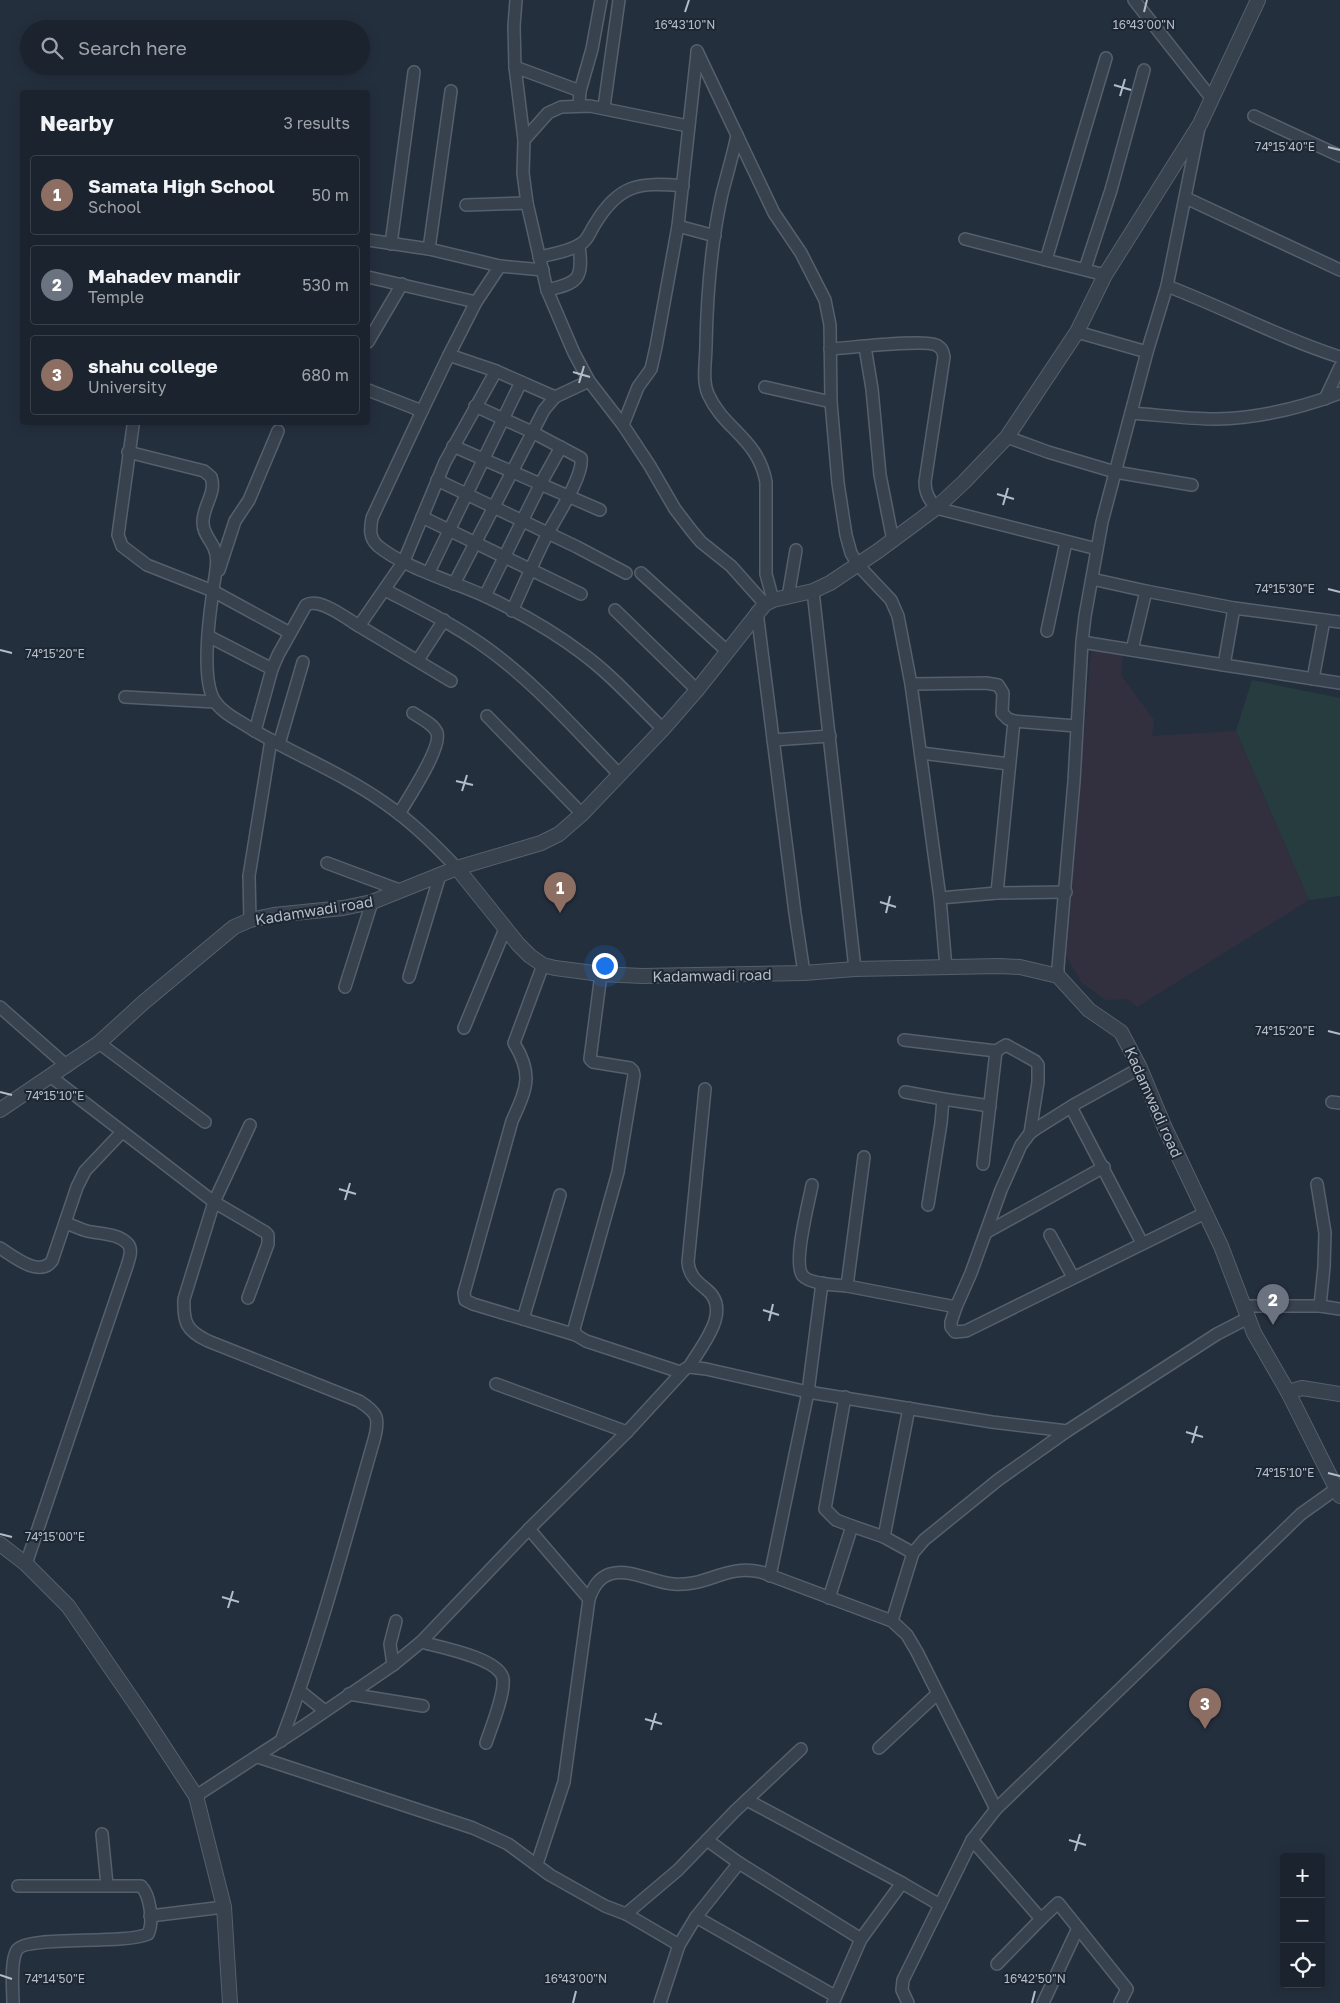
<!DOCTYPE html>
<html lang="en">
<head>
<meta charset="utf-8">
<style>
  :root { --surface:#1b232e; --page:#282f3a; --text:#f1f3f6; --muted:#a0a4aa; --line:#39404a; --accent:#8ab4f8 }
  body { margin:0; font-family:"Golos Text",sans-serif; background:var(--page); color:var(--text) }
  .controls { position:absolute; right:15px; bottom:15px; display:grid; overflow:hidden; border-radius:5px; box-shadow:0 2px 12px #0003 }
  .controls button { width:45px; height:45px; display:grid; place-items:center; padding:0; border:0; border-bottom:1px solid var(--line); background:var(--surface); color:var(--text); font:25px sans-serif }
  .you { position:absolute; left:604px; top:965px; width:18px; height:18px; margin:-12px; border:4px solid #fff; border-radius:50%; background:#1a73e8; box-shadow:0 0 0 8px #1a73e833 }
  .badge { display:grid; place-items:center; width:32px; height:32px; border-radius:50%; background:var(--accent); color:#fff; font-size:16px; font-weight:700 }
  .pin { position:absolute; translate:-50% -41px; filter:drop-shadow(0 1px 2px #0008) }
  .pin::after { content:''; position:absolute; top:26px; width:18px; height:15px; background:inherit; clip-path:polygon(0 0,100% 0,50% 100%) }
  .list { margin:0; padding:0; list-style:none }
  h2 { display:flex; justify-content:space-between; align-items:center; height:65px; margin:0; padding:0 20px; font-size:21px }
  h2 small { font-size:16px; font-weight:400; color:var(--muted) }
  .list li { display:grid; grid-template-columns:32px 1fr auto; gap:15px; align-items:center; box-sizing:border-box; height:80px; margin:0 10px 10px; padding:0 10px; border:1px solid var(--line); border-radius:5px }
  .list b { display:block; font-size:19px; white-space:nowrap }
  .list p { margin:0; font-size:16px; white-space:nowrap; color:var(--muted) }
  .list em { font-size:16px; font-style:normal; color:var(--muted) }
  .icon { flex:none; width:28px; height:28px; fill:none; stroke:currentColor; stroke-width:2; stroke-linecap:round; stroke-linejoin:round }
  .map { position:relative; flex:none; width:1340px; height:2003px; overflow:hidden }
  .search { position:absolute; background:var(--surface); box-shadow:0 2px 12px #0003; left:20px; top:20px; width:350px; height:55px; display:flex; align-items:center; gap:12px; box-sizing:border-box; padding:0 18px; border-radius:28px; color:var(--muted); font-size:19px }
  .panel { position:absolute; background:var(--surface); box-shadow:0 2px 12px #0003; left:20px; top:90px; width:350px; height:335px; border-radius:5px }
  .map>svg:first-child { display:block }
</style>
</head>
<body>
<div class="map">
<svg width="1340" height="2003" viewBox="0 0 1340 2003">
  <rect width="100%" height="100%" fill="#242f3e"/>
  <polygon fill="#32303f" points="1091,650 1123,654 1121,675 1154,720 1152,736 1236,731 1309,900 1137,1007 1128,999 1106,1000 1082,983 1066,956"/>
  <polygon fill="#263c3f" points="1252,680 1340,698 1340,896 1309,900 1236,731"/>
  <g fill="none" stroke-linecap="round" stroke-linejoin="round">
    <defs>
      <g id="minor">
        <polyline points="516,0 514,26 515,67 580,91 579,105"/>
        <polyline points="1134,0 1212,99"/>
        <polyline points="697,51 774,213 801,253 825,300 830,325 831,402 838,483 846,535 851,553 858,565 891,600 898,616 911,684 940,898"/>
        <polyline points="515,67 524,140"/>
        <polyline points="580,91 592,49 601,0"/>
        <polyline points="604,107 619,0"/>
        <polyline points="1254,116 1340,156"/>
        <polyline points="688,126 590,106 561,107 548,113 524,140 523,173 527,203 547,290 574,353 589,381 623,425 650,466 675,509 691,530 701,542 731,566 765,604"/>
        <path d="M737,135C733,155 727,174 722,194C711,243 707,295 706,345C706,361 702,380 708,394C724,430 758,438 766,482V574L773,600"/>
        <polyline points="1186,198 1340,270"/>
        <polyline points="466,205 527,203"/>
        <polyline points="678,226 715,236"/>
        <polyline points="965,239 1046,260"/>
        <polyline points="368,240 429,249 500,266 543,270"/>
        <polyline points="391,244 414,72"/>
        <polyline points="429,249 451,91"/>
        <path d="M539,257C552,254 567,252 579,245C588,241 590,231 595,224C619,184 639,182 683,186"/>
        <polyline points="1085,269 1111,190 1144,70"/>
        <polyline points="1105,275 1046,260 1106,58"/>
        <polyline points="368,277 476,302 500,266"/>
        <path d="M1167,286C1225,308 1280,338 1340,357"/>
        <path d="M547,290C580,283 583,278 579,245"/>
        <polyline points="1077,332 1147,352"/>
        <polyline points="368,342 402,284"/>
        <polyline points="865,347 872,389 880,475 893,541"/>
        <path d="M830,349C850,348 923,339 936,345C942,348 943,351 944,357L925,482C925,493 929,499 936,508L1097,549"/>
        <polyline points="449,355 476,302"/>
        <polyline points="765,387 831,402"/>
        <polyline points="368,390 422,411 449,355 496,371 555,397 589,381"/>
        <polyline points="1325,399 1340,367"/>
        <path d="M475,406L532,432L581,458C584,475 557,516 548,533C535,558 524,585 512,611"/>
        <path d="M422,411L372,518C370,529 369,538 378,546C403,567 454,582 485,596C519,612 553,631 583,654C612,675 637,704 663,729"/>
        <path d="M1131,413C1159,415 1188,419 1216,419C1257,418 1301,408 1340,393"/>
        <polyline points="623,425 638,387 651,369 656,347 678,226 697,53"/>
        <path d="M133,426L118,535L122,546L147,565L213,591C209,618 201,677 214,700C222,713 238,720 250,728C293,754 342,773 383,802C411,821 434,844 457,868"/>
        <polyline points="1007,437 1048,452 1115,472 1192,485"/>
        <polyline points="453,446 600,510"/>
        <path d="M128,452L204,471L211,477C217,493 202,507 203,523C203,533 210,539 214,548C220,560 214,578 213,591"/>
        <polyline points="437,480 577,547 626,573"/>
        <polyline points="422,517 581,594"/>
        <polyline points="219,570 235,521 249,500 278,431"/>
        <polyline points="429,572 521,382"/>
        <polyline points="641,573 727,651"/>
        <polyline points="1092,579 1146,591 1234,608 1340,622"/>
        <polyline points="454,584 544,410 555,397"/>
        <path d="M385,590C418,607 451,623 481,644C533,680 575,729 619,774"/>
        <polyline points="213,591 290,633"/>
        <polyline points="813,591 855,969"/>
        <polyline points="485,596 541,483 561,447"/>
        <polyline points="788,597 796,550"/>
        <polyline points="1234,608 1224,665 1340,683"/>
        <polyline points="615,610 697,690"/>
        <polyline points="757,612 795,913 804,973"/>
        <polyline points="359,626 451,681"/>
        <polyline points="1047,631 1066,542"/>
        <polyline points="208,636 272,669"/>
        <polyline points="1082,642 1224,665"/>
        <polyline points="1132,650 1146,591"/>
        <polyline points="418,660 444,620"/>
        <polyline points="1313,679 1324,620"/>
        <polyline points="911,684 986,683 998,685 1003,693 1002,713 1008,719 1014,721"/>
        <polyline points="125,697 215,702"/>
        <polyline points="487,716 582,814"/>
        <path d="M255,731L272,669L278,655L306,605C320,597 347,619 359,626L404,561L445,462L496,371"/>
        <polyline points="773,740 830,736"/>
        <polyline points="279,744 303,662"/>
        <polyline points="921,753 1009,764"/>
        <path d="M399,814C407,800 442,748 437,733C434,724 420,718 413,713"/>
        <polyline points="327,863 402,891"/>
        <polyline points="997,893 1014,721 1076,726"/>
        <polyline points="250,920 249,876 271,740"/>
        <path d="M543,965L514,1043C534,1076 526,1089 512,1121L464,1293L465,1300L473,1304L576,1335"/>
        <polyline points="946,968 940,898 997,893 1066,892"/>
        <polyline points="601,974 590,1059 593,1062 630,1068 633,1071 634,1075 618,1172 574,1329 576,1335 586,1341 680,1372"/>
        <polyline points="1058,976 1058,967 1074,781 1082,642 1085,616 1102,522 1147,352 1167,286 1199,128"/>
        <polyline points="409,977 440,875"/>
        <polyline points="345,987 372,902"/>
        <polyline points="0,1007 67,1066"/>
        <polyline points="464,1028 505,929"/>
        <polyline points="904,1040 996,1051 1006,1045 1035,1061 1038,1065 1038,1082 1030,1133"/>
        <polyline points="99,1043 205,1122"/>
        <polyline points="1140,1068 1077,1103 1037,1128 1030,1133 1021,1145 1001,1190 971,1273 956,1307 951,1322 951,1327 955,1332 966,1331 1205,1213"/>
        <polyline points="50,1076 214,1202 265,1232 268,1235 268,1244 248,1298"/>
        <polyline points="905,1092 943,1099 941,1123 928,1205"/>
        <polyline points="943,1099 990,1106"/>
        <polyline points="1332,1102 1340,1103"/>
        <polyline points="1071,1107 1142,1243"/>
        <path d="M250,1125L214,1202L184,1299C183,1323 187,1331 208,1341L359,1401C378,1413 380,1418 374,1440C345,1541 318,1643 281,1741"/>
        <polyline points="864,1157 847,1286 956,1307"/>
        <polyline points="983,1164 996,1051"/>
        <polyline points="1317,1184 1325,1233 1324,1267 1320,1306"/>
        <path d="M812,1185C809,1202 792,1264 803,1276C810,1284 837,1285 847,1286"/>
        <polyline points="987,1232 1104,1167"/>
        <polyline points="1050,1235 1073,1277"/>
        <path d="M0,1248C13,1256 39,1278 52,1261L77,1187L85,1171L122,1132"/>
        <polyline points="1244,1306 1320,1306 1340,1309"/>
        <polyline points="523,1319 560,1195"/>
        <path d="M689,1367C702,1345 733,1310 706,1289C696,1281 689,1275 688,1262L705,1089"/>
        <polyline points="496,1384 627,1432"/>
        <polyline points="845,1397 825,1509 836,1520 852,1526"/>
        <polyline points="529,1529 589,1599 564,1782 537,1864"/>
        <polyline points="884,1537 909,1408"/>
        <path d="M26,1564L127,1266C129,1259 133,1250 128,1244C118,1233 100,1234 87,1231C80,1229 72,1225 65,1223"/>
        <polyline points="770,1576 808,1392 822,1283"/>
        <polyline points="829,1598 852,1526 884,1537 913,1553"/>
        <path d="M589,1599C593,1588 598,1578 610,1574C631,1568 654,1583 674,1584C707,1587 726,1564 761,1572L892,1621L907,1635L917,1652L996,1809L1301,1514L1336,1489"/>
        <polyline points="892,1621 913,1553 924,1540 998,1480 1067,1431"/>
        <path d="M421,1642C439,1647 500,1658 503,1679C505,1694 491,1728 486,1743"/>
        <polyline points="393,1665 390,1644 396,1621"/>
        <polyline points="300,1691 325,1711"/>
        <polyline points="349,1694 423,1706"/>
        <polyline points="879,1748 937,1694"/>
        <polyline points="258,1757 473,1828 508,1844 550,1875 605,1906 626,1914 679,1945"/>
        <polyline points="196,1796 305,1725 393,1665 421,1642 529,1529 627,1432 685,1369 689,1367 706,1369 808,1392 992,1422 1067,1431 1217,1334 1248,1318"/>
        <polyline points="747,1800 902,1883 861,1939 833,2003"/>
        <polyline points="102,1834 107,1885"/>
        <polyline points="707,1840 739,1863"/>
        <polyline points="972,1840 1041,1919 1058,1903 1127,1989 1120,2003"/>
        <polyline points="902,1883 940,1905 972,1840 996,1809"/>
        <polyline points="626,1914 678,1870 735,1811 801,1749"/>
        <polyline points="150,1916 224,1907"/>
        <polyline points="696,1917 835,1996"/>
        <polyline points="997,1964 1041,1919"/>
        <path d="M13,2003C13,1990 10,1961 17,1950C26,1935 124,1945 148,1934C154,1922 150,1895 141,1886H18"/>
        <polyline points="660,2003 679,1945 696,1917 739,1863 861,1939"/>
        <polyline points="908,2003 902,1990 903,1980 940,1905"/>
        <polyline points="1043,2003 1078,1928"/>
      </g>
      <g id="tertiary">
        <polyline points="457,868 518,944 530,956 543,965 555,968 601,974 642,976 804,973 855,969 999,966 1020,967 1058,976 1089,1010 1121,1032 1140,1068 1164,1126 1221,1246 1254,1333 1288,1392 1340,1496"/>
        <polyline points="0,1110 99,1043 144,1002 234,927 250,920 274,915 343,908 372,902 457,868 541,843 559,834 582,814 663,729 697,690 765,604 773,600 813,591 830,583 878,551 936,508 964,482 1007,437 1077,332 1105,275 1200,124 1258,0"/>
        <polyline points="1288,1392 1302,1388 1340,1394"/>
        <polyline points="0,1544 26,1564 68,1606 143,1715 196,1796 224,1907 230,2003"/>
      </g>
    </defs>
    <use href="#minor" stroke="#565f6c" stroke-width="14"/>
    <use href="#tertiary" stroke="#565f6c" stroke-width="16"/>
    <use href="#minor" stroke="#38414e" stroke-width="11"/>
    <use href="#tertiary" stroke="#38414e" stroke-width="14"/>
  </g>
  <path fill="none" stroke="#b4bcc9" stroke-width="2" d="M685,12L689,0M1144,12L1147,0M1114,85L1131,90M1120,96L1125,79M1328,147L1340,150M573,372L590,377M579,383L584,366M997,494L1014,499M1003,505L1008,488M1328,589L1340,592M0,650L12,653M456,781L473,785M462,791L467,775M880,902L896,907M886,913L890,896M1328,1031L1340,1034M0,1092L12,1095M339,1189L356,1194M345,1200L350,1183M763,1310L779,1315M769,1321L773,1304M1186,1432L1203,1437M1192,1443L1197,1426M1328,1473L1340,1476M0,1534L12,1537M222,1597L239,1602M228,1608L233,1591M645,1719L662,1724M651,1730L656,1713M1069,1840L1086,1845M1075,1851L1080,1834M0,1975L12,1979M573,2003L576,1991M1032,2003L1035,1991"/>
  <g text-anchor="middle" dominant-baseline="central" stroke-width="4" stroke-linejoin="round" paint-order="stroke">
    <g font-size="15" fill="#b4bcc9" stroke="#1d2633">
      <text transform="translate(314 910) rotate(-9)">Kadamwadi road</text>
      <text transform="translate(712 975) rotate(-1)">Kadamwadi road</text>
      <text transform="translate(1154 1102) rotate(66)">Kadamwadi road</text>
    </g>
  </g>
  <g font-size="12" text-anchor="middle" fill="#b4bcc9" stroke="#1d2633" stroke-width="4" stroke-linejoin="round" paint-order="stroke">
    <text x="685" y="29">16°43'10"N</text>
    <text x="1144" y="29">16°43'00"N</text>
    <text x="1285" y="151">74°15'40"E</text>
    <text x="1285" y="593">74°15'30"E</text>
    <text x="55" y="658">74°15'20"E</text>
    <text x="1285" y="1035">74°15'20"E</text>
    <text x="55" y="1100">74°15'10"E</text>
    <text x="1285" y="1477">74°15'10"E</text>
    <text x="55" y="1541">74°15'00"E</text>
    <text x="576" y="1983">16°43'00"N</text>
    <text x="1035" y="1983">16°42'50"N</text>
    <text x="55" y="1983">74°14'50"E</text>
  </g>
</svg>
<div class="controls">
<button>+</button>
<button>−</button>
<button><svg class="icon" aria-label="locate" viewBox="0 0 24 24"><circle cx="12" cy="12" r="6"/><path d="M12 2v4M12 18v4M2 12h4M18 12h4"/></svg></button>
</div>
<div class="you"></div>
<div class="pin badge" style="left:560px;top:913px;background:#8d6e63">1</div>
<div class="pin badge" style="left:1273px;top:1325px;background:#6b7280">2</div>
<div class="pin badge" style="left:1205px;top:1729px;background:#8d6e63">3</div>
<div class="search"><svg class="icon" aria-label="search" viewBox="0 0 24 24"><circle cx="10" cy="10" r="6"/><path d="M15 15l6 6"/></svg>Search here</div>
<section class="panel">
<h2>Nearby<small>3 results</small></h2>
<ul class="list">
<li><span class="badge" style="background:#8d6e63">1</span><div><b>Samata High School</b><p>School</p></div><em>50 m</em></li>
<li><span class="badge" style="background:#6b7280">2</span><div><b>Mahadev mandir</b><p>Temple</p></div><em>530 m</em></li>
<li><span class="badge" style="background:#8d6e63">3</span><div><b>shahu college</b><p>University</p></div><em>680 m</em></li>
</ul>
</section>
</div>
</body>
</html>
